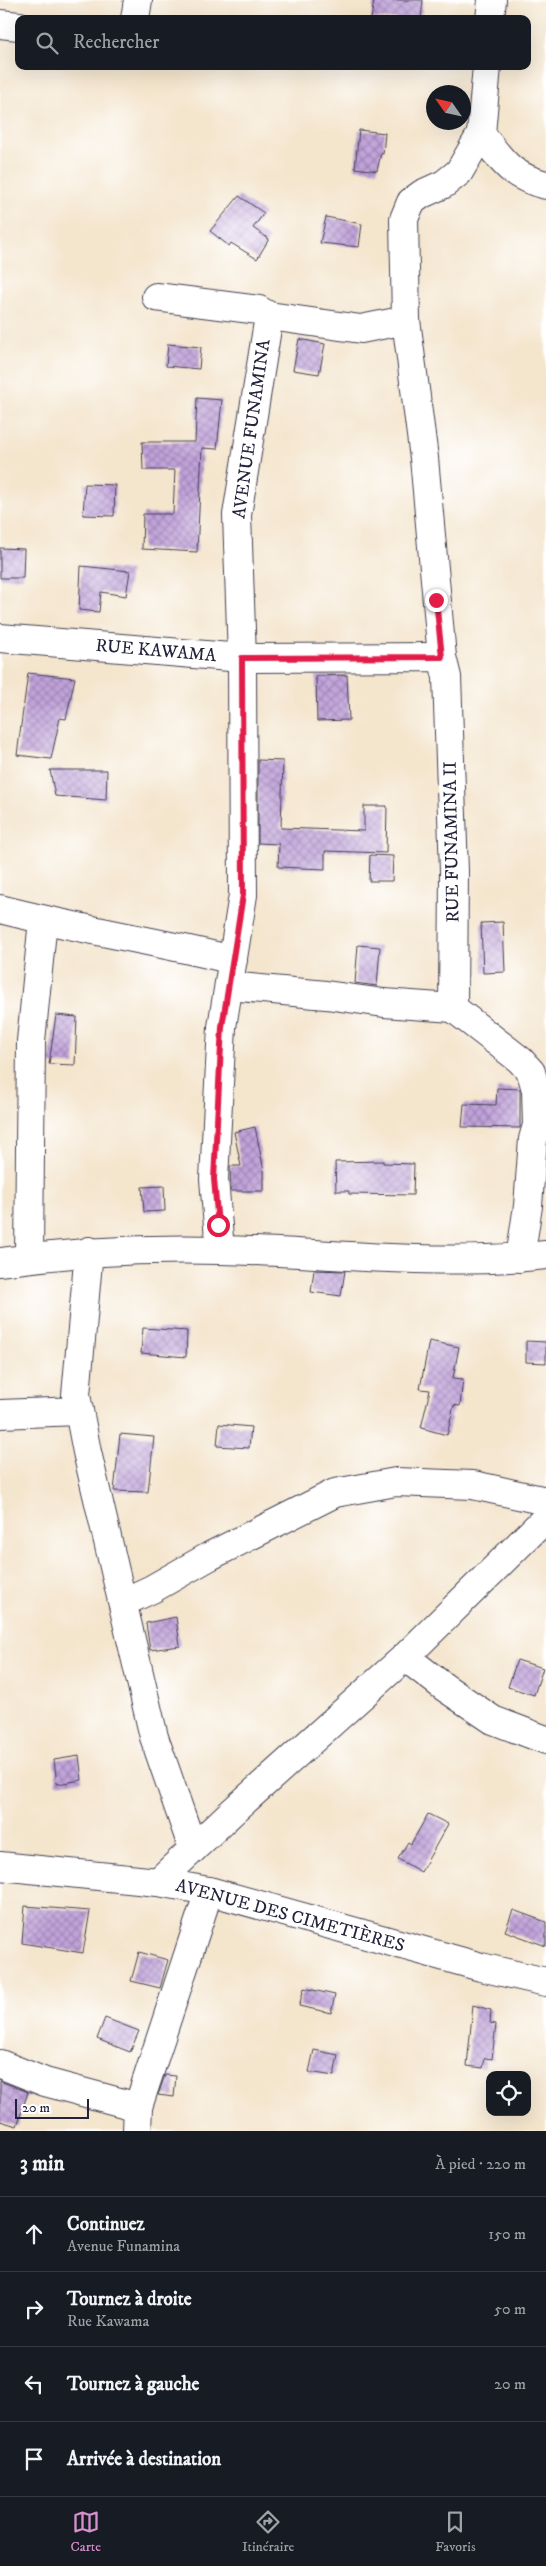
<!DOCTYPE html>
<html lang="fr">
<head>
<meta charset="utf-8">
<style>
  :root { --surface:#171b24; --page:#20242c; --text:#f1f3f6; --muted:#9ea1a6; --line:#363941; --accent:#d690ce }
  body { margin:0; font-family:"IM FELL DW Pica",serif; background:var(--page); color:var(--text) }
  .controls { position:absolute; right:15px; bottom:15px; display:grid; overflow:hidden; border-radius:10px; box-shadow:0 5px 20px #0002 }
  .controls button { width:45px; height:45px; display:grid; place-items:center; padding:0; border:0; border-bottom:1px solid var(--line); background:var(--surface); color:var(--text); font:25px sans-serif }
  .compass { position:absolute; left:426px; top:85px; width:45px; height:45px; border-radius:50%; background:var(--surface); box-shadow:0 5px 20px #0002; rotate:304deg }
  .scale { position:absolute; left:15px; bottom:12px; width:74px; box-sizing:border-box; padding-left:5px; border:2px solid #22223b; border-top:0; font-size:14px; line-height:18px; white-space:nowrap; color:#22223b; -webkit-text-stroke:4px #fff; paint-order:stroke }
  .stop { position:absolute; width:15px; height:15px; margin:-11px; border:4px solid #e11d48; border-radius:50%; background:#fff }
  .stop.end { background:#e11d48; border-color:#fff; box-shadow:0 1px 5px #0008 }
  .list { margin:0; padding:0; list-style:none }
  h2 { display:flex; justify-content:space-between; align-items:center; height:65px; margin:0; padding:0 20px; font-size:21px }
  h2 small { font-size:16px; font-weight:400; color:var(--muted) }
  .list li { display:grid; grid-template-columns:32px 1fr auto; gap:15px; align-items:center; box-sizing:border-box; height:75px; padding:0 20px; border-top:1px solid var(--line) }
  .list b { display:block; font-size:19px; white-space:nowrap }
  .list p { margin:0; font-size:16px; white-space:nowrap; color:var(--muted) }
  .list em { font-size:16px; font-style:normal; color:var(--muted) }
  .icon { flex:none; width:28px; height:28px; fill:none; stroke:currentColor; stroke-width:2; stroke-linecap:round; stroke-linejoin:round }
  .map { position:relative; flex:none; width:546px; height:2131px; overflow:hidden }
  .search { position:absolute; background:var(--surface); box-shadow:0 5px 20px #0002; left:15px; right:15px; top:15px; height:55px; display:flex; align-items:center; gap:12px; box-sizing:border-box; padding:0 18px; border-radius:10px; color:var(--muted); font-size:19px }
  .sheet { height:365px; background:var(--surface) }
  nav { display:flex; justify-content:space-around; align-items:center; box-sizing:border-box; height:70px; border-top:1px solid var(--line); background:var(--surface); font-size:14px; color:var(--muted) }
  nav a { display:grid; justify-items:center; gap:2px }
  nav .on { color:var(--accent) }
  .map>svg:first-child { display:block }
</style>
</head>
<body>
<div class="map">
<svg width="546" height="2131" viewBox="0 0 546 2131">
  <defs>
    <pattern id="building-cross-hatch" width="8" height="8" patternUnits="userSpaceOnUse" patternTransform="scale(1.25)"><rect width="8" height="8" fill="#c1a3da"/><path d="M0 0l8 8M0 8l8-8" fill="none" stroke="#9c84b2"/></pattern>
  </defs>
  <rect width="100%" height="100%" fill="#fff"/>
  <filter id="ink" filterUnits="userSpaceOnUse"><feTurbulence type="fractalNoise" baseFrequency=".02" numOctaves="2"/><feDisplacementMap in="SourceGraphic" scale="10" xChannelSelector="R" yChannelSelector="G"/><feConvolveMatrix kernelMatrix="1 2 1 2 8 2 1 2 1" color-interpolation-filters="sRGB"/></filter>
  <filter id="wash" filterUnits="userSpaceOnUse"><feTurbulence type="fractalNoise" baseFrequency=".0096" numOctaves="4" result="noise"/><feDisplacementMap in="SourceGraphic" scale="20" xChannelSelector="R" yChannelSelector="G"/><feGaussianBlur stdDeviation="1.12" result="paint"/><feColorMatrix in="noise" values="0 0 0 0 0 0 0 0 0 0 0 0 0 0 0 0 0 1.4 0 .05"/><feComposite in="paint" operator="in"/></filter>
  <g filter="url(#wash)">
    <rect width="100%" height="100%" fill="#f4e5cd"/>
    <g id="blocks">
      <g fill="url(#building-cross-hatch)">
        <polygon points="374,0 423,0 421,19 371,19"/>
        <polygon points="359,130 385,133 383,154 381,153 377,171 355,168"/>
        <polygon points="239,196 264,213 253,228 269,239 257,259 231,243 229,246 210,231"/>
        <polygon points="326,217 362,224 359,247 320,243"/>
        <polygon points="299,339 325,344 319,374 293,370"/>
        <polygon points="168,344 201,347 199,369 166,366"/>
        <polygon points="197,398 222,400 217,449 202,448 197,552 142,549 143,514 173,514 175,470 143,470 142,442 195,442"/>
        <polygon points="85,484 115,485 114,516 83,515"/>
        <polygon points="0,548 24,549 23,578 0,578"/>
        <polygon points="81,566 130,571 126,596 101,592 99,612 79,610"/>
        <polygon points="28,673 75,678 66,719 60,718 51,759 17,755"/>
        <polygon points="347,675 349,720 317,721 316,676"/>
        <polygon points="258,760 283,761 281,828 364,831 364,806 387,806 386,853 325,851 325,869 278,867 279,844 258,843"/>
        <polygon points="50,770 107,770 106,800 55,796"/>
        <polygon points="370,855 393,856 392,881 369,881"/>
        <polygon points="503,922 505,972 483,973 481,923"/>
        <polygon points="358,945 380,947 377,986 355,983"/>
        <polygon points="56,1015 77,1017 75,1065 49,1064"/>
        <polygon points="497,1088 520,1089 520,1128 462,1127 464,1104 496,1105"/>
        <polygon points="255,1127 264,1171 264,1191 231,1191 230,1166 241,1166 234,1132"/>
        <polygon points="383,1161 383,1163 414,1164 413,1195 349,1194 349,1191 336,1191 335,1162"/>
        <polygon points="164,1186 165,1211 144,1212 142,1187"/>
        <polygon points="314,1270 345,1271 341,1296 311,1292"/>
        <polygon points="143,1328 187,1331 186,1357 141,1353"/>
        <polygon points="429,1341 459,1347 453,1378 463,1379 460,1406 454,1405 447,1435 421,1428 430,1390 420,1389"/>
        <polygon points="526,1341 546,1342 546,1363 526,1362"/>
        <polygon points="219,1424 251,1427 249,1448 217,1446"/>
        <polygon points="120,1434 154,1437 148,1492 114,1491"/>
        <polygon points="176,1617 180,1646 150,1650 146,1623"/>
        <polygon points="517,1660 543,1668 534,1695 508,1687"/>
        <polygon points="79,1756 82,1780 57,1784 54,1760"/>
        <polygon points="428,1814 448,1824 421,1872 398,1859 408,1842 411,1844"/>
        <polygon points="25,1906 90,1911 83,1953 22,1943"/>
        <polygon points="513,1910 546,1922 546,1946 505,1931"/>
        <polygon points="139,1952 168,1960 160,1988 131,1981"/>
        <polygon points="304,1988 335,1995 331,2013 299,2006"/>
        <polygon points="473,2005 491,2010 490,2023 496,2024 492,2059 485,2058 483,2068 467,2066"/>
        <polygon points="105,2018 139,2031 130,2052 97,2039"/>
        <polygon points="314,2050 338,2055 334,2076 309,2072"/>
        <polygon points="165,2075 176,2076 174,2097 158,2095"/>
        <polygon points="0,2081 28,2092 17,2126 0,2121"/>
      </g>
    </g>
  </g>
  <g filter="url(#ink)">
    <use href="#blocks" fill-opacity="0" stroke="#423f51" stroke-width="1"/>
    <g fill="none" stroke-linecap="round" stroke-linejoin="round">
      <defs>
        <g id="minor">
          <polyline points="135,19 138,0"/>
          <polyline points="490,19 492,0"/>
          <polyline points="0,24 19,26"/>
          <path d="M481,134C503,162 510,176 546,185"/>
          <polyline points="156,297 259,310 269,316"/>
          <polyline points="0,638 242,658 442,657 447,677 454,871 453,1008"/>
          <polyline points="442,657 424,458 406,320 404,219 411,202 422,194 444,184 459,172 481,134 487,66"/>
          <path d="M0,909C77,929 156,941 233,960"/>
          <polyline points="229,986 326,995 384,1003 453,1008 520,1060 531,1072 536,1090 537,1125 533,1139 528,1206 520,1258"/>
          <polyline points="220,1250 214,1179 222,1027 243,895 242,658 237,515 269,316 361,329 406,320"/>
          <polyline points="89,1251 76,1395 87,1452 154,1737 193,1849"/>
          <polyline points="29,1258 31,1041 43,920"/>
          <path d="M0,1262C73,1252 146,1248 220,1250C329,1252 437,1267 546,1255"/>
          <polyline points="0,1414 79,1411"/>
          <polyline points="124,1602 152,1589 210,1556 335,1493 396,1482 473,1485 546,1501"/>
          <polyline points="405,1657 444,1687 493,1720 546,1740"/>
          <polyline points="0,1866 158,1882 209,1891 481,1967 546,1982"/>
          <polyline points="158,1882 231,1813 405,1657 546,1518"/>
          <polyline points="0,2064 45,2082 138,2107"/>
          <polyline points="137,2131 138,2107 209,1891"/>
        </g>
      </defs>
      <use href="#minor" stroke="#423f51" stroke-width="30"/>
      <use href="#minor" stroke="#fff" stroke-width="28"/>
    </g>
  </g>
  <g fill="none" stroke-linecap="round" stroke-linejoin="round" filter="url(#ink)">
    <polyline stroke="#e11d48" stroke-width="6" points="218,1225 214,1179 222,1027 243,895 242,658 442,657 436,600"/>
  </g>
  <g text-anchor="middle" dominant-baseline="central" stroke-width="5" stroke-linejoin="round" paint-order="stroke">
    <g font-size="18" fill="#22223b" stroke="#fff">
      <text transform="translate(252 429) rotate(-82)">AVENUE FUNAMINA</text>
      <text transform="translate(156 651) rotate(5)">RUE KAWAMA</text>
      <text transform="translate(452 842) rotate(-91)">RUE FUNAMINA II</text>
      <text transform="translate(290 1916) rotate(15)">AVENUE DES CIMETIÈRES</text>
    </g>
  </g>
</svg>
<div class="controls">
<button><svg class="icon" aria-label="locate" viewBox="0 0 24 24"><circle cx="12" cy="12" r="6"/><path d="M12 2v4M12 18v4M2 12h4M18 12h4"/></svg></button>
</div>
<svg class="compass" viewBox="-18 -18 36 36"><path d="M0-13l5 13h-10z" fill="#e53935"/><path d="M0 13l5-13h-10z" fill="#9ea1a6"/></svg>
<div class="scale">20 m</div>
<div class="stop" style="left:218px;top:1225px"></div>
<div class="stop end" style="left:436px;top:600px"></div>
<div class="search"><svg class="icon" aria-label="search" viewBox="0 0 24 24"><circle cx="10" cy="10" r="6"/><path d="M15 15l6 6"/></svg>Rechercher</div>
</div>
<section class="sheet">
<h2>3 min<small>À pied · 220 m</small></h2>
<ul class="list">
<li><svg class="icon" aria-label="ahead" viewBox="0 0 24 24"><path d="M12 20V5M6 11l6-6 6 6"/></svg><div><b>Continuez</b><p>Avenue Funamina</p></div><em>150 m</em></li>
<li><svg class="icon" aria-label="right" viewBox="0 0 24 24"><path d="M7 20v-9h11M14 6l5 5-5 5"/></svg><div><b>Tournez à droite</b><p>Rue Kawama</p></div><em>50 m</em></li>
<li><svg class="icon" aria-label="left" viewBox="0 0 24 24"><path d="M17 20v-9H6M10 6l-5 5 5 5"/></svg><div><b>Tournez à gauche</b></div><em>20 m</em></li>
<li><svg class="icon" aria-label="arrive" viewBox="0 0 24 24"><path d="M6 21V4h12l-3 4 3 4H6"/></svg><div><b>Arrivée à destination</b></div></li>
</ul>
</section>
<nav>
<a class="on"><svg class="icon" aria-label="map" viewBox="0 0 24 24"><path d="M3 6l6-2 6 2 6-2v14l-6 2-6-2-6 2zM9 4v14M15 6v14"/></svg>Carte</a>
<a><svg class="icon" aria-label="directions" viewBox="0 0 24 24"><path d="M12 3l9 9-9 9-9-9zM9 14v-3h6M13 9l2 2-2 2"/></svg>Itinéraire</a>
<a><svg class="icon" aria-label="saved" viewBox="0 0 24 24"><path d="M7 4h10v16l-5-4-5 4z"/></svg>Favoris</a>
</nav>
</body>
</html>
